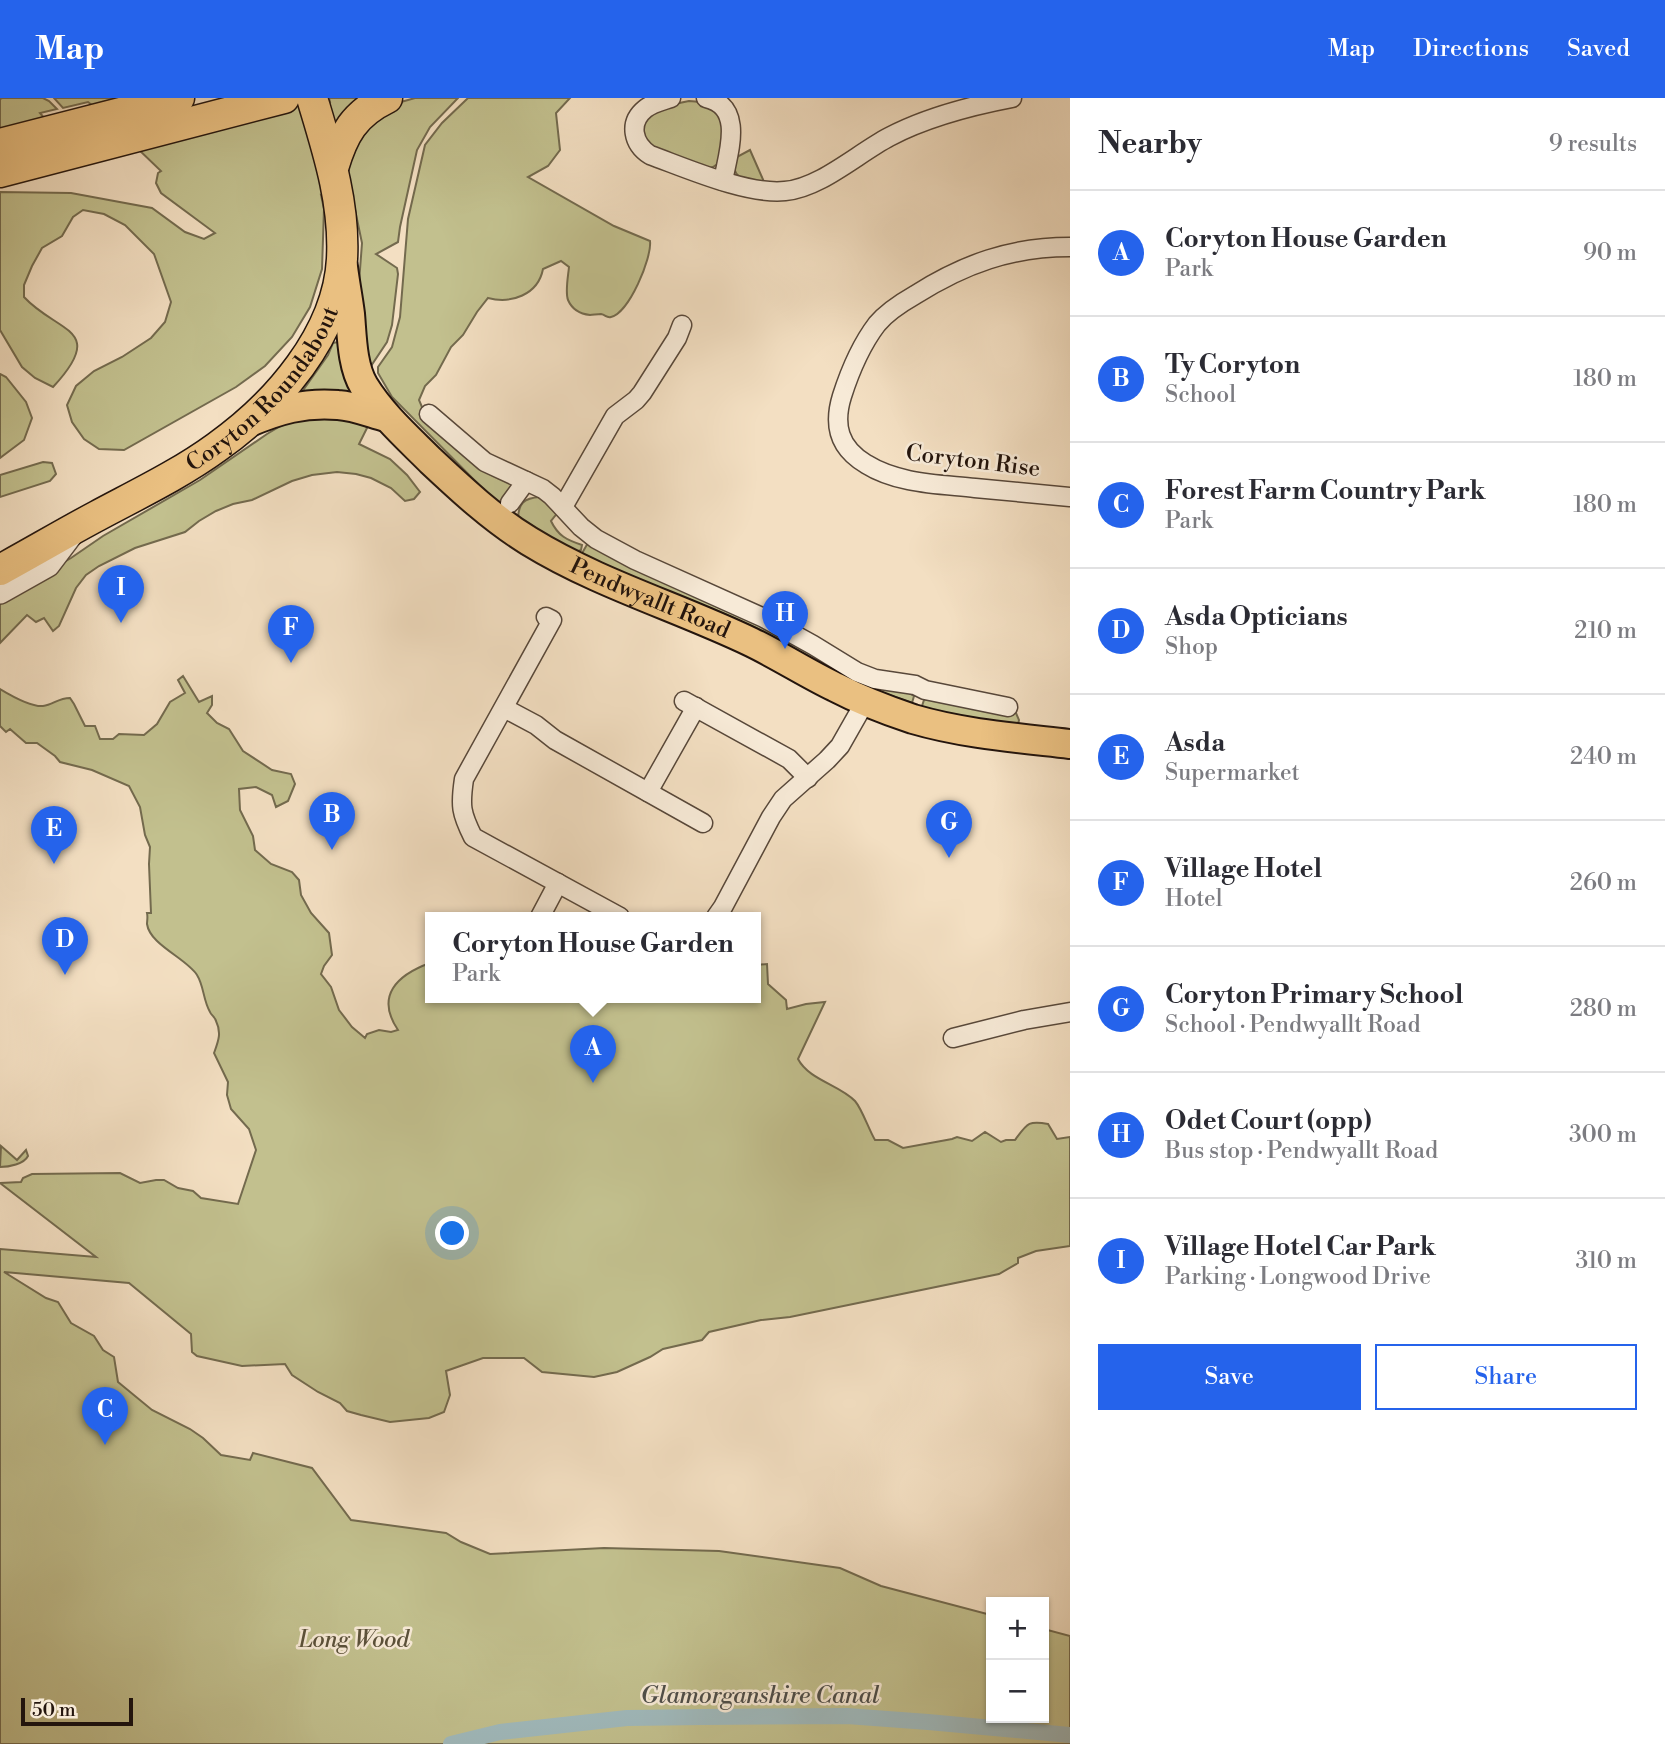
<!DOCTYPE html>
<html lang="en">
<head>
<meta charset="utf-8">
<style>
  :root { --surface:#fff; --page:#f2f2f3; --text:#2b2b33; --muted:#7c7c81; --line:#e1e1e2; --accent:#2563eb }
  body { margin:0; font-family:"Libre Bodoni",serif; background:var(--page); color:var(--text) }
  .controls { position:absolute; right:21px; bottom:21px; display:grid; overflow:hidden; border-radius:0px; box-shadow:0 2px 5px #0004 }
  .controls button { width:63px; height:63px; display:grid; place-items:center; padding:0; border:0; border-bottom:2px solid var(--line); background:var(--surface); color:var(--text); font:35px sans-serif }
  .scale { position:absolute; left:21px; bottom:18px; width:112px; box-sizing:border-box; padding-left:7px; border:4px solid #24150d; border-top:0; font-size:19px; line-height:24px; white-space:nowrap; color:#24150d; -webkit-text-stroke:5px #f7ead7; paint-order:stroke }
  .you { position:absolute; left:453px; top:1136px; width:24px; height:24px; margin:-18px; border:5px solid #fff; border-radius:50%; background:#1a73e8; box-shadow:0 0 0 10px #1a73e833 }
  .badge { display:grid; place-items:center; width:46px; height:46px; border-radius:50%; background:var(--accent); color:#fff; font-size:23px; font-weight:700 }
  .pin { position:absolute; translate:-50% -58px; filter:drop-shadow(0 2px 4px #0008) }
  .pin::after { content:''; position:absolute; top:37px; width:24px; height:21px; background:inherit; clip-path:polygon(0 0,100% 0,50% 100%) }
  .popup { position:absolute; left:425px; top:814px; width:336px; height:91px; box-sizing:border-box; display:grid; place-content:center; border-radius:0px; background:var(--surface); filter:drop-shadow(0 2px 5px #0005); font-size:23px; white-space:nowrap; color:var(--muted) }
  .popup b { font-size:26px; color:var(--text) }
  .popup::after { content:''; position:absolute; left:50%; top:100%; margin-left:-14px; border:14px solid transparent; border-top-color:var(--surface) }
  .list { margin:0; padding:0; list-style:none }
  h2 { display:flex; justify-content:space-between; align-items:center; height:91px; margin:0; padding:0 28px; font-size:30px }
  h2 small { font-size:23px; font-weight:400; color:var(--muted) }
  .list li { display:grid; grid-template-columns:46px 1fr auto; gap:21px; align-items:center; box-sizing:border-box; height:126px; padding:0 28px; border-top:2px solid var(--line) }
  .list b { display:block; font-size:26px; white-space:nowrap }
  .list p { margin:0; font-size:23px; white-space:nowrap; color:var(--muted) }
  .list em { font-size:23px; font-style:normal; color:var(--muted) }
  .actions { display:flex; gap:14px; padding:21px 28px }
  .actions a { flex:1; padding:16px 0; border:2px solid var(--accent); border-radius:0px; text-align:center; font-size:24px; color:var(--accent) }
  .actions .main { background:var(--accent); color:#fff }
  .map { position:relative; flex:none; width:1070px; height:1646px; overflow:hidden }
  header { display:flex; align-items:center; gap:42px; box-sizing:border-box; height:98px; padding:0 35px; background:var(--accent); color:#fff }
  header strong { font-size:33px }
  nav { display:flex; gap:38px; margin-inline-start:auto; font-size:24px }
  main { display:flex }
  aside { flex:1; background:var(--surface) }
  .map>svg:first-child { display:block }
</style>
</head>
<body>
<header>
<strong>Map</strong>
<nav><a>Map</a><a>Directions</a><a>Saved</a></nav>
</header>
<main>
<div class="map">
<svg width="1070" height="1646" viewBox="0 0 1070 1646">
  <rect width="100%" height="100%" fill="#f3dfc2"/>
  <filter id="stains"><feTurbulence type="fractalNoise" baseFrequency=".00286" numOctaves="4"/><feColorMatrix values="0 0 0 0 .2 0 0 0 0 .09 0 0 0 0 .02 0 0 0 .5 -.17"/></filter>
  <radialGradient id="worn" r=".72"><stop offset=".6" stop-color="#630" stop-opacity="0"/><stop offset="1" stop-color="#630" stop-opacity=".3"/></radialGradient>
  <g fill="#c2c08e" stroke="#736a4e" stroke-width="2">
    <polygon points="2,0 43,0 49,3 57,11 40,15 45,21 0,37 0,1"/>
    <polygon points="54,0 147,0 97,11 88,4 63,10"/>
    <polygon points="329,0 367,0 335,37 324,6 330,4"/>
    <polygon points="415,0 458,0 430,29 417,52 400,129 398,144 376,156 397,170 398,176 392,227 387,244 369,271 358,198 362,145 348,78 349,56 354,43 394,6"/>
    <path d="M468,0H570L556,15L560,52L548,68L528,79L614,128L650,143C652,160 629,215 611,219C606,220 606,217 601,216C597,216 593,217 590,217C580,216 572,211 568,202C565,194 568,179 569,169L561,163L543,171C538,197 511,206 488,200L477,214L463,237L451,249L436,277L425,288L419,302L427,321L513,385L515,393C509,399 505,405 496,404L392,299L378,275V269L392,249L400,219L408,121L425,47L442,25Z"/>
    <path d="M689,3C710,4 712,9 725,24L719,65L713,69L707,71L644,46C643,41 640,34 641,29C642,14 677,5 689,3Z"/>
    <path d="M299,5L328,98L321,97L324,111L322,171L310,209L292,239L265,268L236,289L124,352L99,351L84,341L72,324L67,307L76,288L94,273L122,259L151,240L165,224L171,204L154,156L125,127L104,116L83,112L73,119L62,138L42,150L32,168L24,187V199C57,235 108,230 53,289L35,280L22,269L0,232V94L71,95L152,110L185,134L204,141L215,135L161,95L156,85L158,75L161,73L135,48Z"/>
    <path d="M750,52L765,86C746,81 733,84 733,61Z"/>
    <polygon points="338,244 341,247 366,301 304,297 303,294 304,291 328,257 333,245"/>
    <polygon points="0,276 6,279 26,304 32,320 24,342 0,360"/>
    <polygon points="318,315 363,323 367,330 359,346 390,361 407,377 420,394 414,401 405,403 391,390 371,380 356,376 337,374 312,377 292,383 252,402 233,406 216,413 199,423 185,434 135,450 99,468 86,477 76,490 59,528 53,533 44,520 36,524 27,517 0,545 0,502 71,460 103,438 200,382 267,336 289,323"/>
    <polygon points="43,364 52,365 56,376 50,383 0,399 0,377"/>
    <path d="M540,399L559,413L551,423C558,438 567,442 582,447L581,452L576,454L518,422C518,405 524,400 540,399Z"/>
    <polygon points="589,443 902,591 914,598 912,605 878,593 745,528 581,457"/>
    <path d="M183,578L199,604L212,598V607L207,615L217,625L229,631L243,653L272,672L291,676L295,686L288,703L276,709L272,697L256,689L239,691L240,712L253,738L255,752L271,766L292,774L299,782L301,797L311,815L329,835L332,857L324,868L321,876L331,889L339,912L352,929L365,940L367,936L379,932L391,934L398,932C375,898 397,877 430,865V899H756V867L767,866L768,886L786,902L787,911L806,906L825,904L798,961C809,982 840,987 855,1003C862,1011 869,1032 875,1042H888L903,1050L952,1041L957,1039L972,1043L985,1034L1001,1044L1006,1042H1015C1027,1026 1028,1022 1048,1026L1057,1041L1070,1039V1148L1036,1153L1018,1160V1165L999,1176L790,1219L761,1222L709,1234L702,1242L663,1251L650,1259L617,1274L594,1279L542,1274L524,1260H483L446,1273L450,1297L444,1314L429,1320L390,1324L361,1317L347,1313L340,1305L318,1294L292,1277L285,1266L242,1268L197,1258L192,1254L191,1236L129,1185L4,1174L46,1200L58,1204L71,1225L94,1238L103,1252L114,1259L118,1284L152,1312L190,1331L203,1340L221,1357L250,1362L253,1355L312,1370L351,1422L446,1435L461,1444L490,1456L604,1450L719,1453L840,1470L881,1488L991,1517V1620H1044V1531L1070,1538V1646H0V1151L96,1159L0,1085L21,1084L23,1080L32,1076L120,1075L140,1085L156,1082H164L178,1090L193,1093L201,1100L238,1106L256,1052L249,1031L231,1011L227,997L228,984L214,955C218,944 222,935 216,923C215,919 211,917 210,914C203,902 204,888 197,877C186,860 150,847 147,826C147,823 148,819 147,815H151L149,766L150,749L145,737L140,709L129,688L92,672L60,664L55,658L37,645H26L10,631L6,634L0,628V591C10,597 31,609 43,608C53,607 58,600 70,600L74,606L85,628H95L100,641H113L119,636L144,637L157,626L170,604L185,595L178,582Z"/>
    <polygon points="929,600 1005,611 1016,615 1019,622 1017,631 923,614 922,608 924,602"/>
    <path d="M1,1048L17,1062L26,1052L28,1058C24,1066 9,1069 0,1069Z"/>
  </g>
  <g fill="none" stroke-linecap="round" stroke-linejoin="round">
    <polyline stroke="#a0babd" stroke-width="16" points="451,1646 500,1634 627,1620 703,1619 847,1618 928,1624 1070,1637"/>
    <defs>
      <g id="minor">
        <path d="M671,0C662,3 652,5 645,11C628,25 633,46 650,57C686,70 747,97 785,93C820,90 857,56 889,39C927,19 970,8 1012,0"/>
        <path d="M706,0C745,9 728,55 723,83"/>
        <path d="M1070,149C1011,149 964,166 915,197C901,205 887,214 877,226C861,247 850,273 842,298C833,327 839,350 866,366C898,386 939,386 975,390C1006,393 1038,396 1070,399"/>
        <polyline points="429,316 485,364 543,391 552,398 581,429 596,441 635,462 764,520 813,547 857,574 875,581 915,587 925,592 1008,609"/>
        <polyline points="510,405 526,383"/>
        <polyline points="563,409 615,318 636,302 642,295 677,240 682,227"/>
        <path d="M546,519L552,522L464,681C460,708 461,715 473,739L620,819"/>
        <polyline points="684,603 789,661 808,680"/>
        <polyline points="504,610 536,627 555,642 703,725"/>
        <polyline points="648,694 696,609"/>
        <polyline points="540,819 558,785"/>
        <polyline points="716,819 723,809 771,719 783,701 827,662 840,648 865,604"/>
        <polyline points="953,940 1024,922 1070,914"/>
      </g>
      <polyline id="tertiary" points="0,494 48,467 73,434"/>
      <g id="primary">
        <path id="s1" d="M343,169C345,185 348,200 350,216C352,239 352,268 364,288C382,317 407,339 431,363C462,392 493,421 529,443C599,486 678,509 751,544C780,558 806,575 835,589C860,602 886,612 913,621C964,636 1018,640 1070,646"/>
        <path d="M247,325C278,312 304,304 338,307C354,308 371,315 386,319"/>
      </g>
      <g id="trunk">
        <polyline points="0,46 179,0"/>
        <path d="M333,70C343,36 354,16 387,0"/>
        <polyline points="0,74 284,0"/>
        <path id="s2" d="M0,472C33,454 65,435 97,418C138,396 180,376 217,349C276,307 338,237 342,161C345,105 328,53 312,0"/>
      </g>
    </defs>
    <use href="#minor" stroke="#58483a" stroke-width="21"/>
    <use href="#tertiary" stroke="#58483a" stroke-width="26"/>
    <use href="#primary" stroke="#24150d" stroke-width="32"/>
    <use href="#trunk" stroke="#24150d" stroke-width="33"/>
    <use href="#minor" stroke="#f7ead7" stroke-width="18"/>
    <use href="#tertiary" stroke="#f7ead7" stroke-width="23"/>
    <use href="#primary" stroke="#eac081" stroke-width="28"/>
    <use href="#trunk" stroke="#eac081" stroke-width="30"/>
  </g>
  <g text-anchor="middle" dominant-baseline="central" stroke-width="5" stroke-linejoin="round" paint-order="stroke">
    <g font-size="23" fill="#24150d" stroke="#f7ead7">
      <text stroke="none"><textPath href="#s2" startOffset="324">Coryton Roundabout</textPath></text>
      <text transform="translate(973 363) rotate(7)">Coryton Rise</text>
      <text stroke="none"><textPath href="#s1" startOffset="483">Pendwyallt Road</textPath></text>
    </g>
    <g font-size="23" font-style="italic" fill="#5b513a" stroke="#f7ead7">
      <text x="354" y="1542">Long Wood</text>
    </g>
    <g font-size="24" font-style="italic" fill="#4f4f4b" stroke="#f7ead7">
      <text x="760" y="1598">Glamorganshire Canal</text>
    </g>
  </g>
  <rect width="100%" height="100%" filter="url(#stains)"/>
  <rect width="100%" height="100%" fill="url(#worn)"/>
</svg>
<div class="controls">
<button>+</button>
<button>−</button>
</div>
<div class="scale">50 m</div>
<div class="you"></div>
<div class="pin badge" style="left:593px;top:985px">A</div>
<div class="popup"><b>Coryton House Garden</b>Park</div>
<div class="pin badge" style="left:332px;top:752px">B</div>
<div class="pin badge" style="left:105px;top:1347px">C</div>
<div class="pin badge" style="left:65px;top:877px">D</div>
<div class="pin badge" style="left:54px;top:766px">E</div>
<div class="pin badge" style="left:291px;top:565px">F</div>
<div class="pin badge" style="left:949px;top:760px">G</div>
<div class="pin badge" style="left:785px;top:551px">H</div>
<div class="pin badge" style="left:121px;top:525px">I</div>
</div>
<aside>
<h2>Nearby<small>9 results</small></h2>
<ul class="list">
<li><span class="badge">A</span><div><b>Coryton House Garden</b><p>Park</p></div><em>90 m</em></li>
<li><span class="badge">B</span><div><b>Ty Coryton</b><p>School</p></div><em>180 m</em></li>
<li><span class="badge">C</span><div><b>Forest Farm Country Park</b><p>Park</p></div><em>180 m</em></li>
<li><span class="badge">D</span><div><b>Asda Opticians</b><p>Shop</p></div><em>210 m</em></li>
<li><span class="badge">E</span><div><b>Asda</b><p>Supermarket</p></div><em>240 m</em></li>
<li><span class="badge">F</span><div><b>Village Hotel</b><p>Hotel</p></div><em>260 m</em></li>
<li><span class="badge">G</span><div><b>Coryton Primary School</b><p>School · Pendwyallt Road</p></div><em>280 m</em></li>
<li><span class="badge">H</span><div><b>Odet Court (opp)</b><p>Bus stop · Pendwyallt Road</p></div><em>300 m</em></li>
<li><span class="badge">I</span><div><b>Village Hotel Car Park</b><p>Parking · Longwood Drive</p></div><em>310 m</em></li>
</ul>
<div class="actions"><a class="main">Save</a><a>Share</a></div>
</aside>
</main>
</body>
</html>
